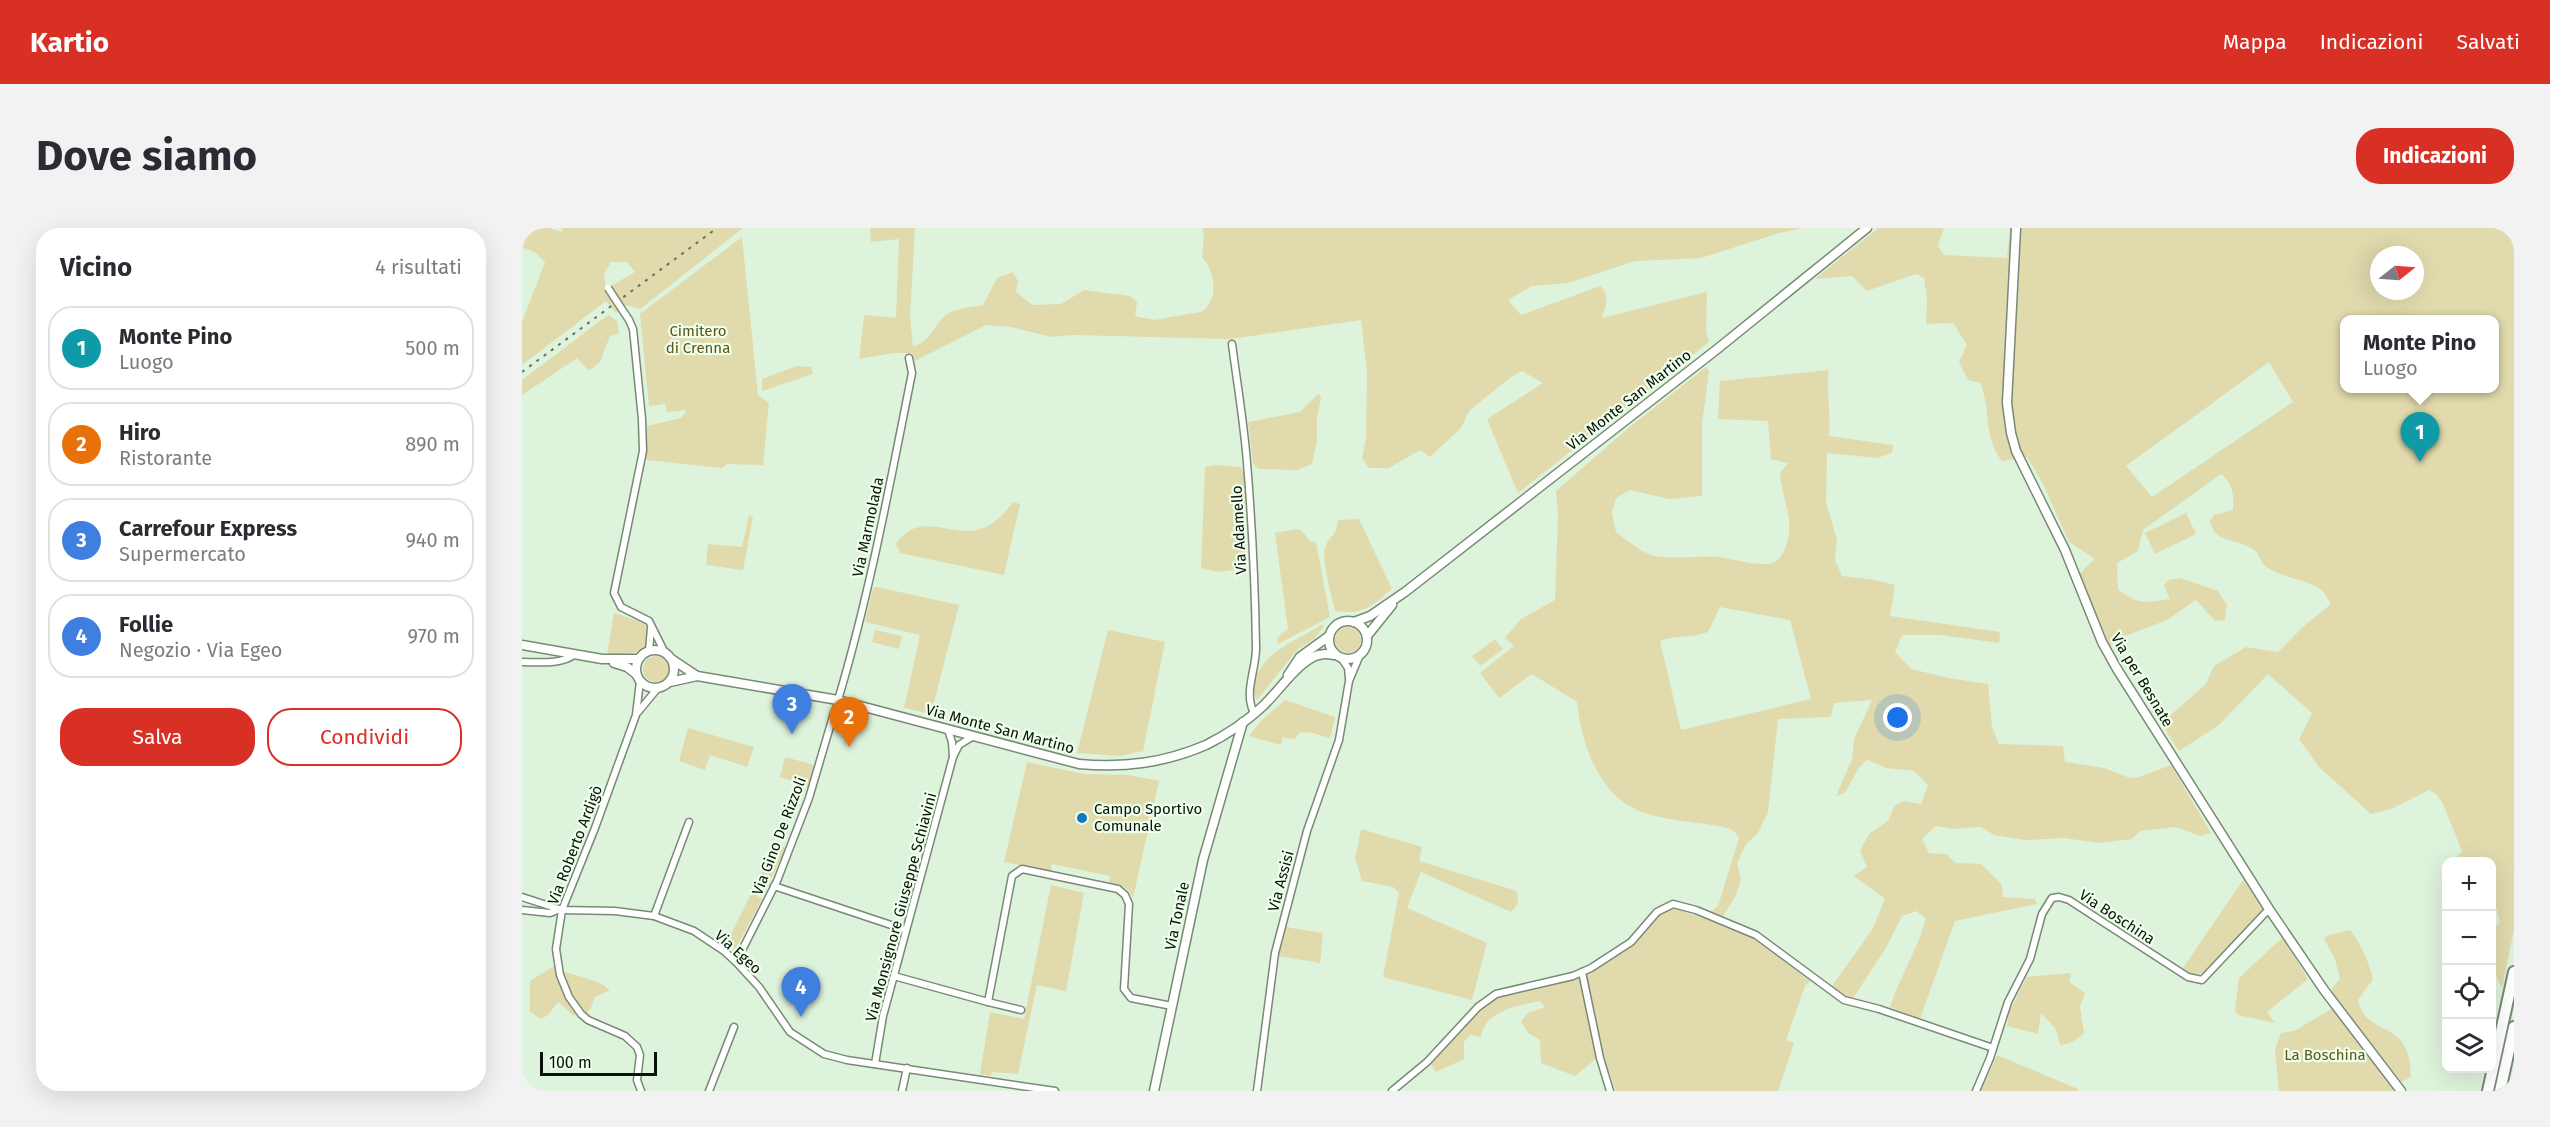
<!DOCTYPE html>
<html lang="it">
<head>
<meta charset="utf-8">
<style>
  :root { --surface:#fff; --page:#f2f2f3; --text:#2b2b33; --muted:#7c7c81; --line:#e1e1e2; --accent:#d93025 }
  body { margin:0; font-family:"Fira Sans",sans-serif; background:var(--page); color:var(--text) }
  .controls { position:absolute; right:18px; bottom:18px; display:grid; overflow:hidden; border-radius:12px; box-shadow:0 6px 24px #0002 }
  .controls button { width:54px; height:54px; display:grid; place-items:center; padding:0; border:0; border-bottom:2px solid var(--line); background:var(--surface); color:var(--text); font:30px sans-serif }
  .compass { position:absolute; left:1848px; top:18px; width:54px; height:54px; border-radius:50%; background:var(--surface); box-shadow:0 6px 24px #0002; rotate:73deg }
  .scale { position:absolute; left:18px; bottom:15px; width:117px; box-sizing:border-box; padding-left:6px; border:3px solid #0b120b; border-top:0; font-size:16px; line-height:21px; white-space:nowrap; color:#0b120b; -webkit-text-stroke:4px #eeffec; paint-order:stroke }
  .you { position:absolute; left:1376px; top:490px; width:21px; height:21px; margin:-15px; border:4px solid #fff; border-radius:50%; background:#1a73e8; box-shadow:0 0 0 9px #1a73e833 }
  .badge { display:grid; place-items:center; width:39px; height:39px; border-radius:50%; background:var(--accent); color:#fff; font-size:20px; font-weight:700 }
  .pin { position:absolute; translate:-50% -50px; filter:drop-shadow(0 2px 3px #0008) }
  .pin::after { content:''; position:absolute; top:32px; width:21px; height:18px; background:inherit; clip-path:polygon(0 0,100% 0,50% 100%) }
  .popup { position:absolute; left:1818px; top:87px; width:159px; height:78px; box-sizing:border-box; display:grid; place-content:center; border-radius:12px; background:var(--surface); filter:drop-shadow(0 2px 4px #0005); font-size:20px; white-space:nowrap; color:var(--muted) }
  .popup b { font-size:22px; color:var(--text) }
  .popup::after { content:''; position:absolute; left:50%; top:100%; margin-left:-12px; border:12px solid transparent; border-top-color:var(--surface) }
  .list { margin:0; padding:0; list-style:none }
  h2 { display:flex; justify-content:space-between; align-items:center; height:78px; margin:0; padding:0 24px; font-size:26px }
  h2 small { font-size:20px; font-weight:400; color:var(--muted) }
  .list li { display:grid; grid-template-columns:39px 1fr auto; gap:18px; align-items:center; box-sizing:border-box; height:84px; margin:0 12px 12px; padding:0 12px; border:2px solid var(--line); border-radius:24px }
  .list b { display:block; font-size:22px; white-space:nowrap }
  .list p { margin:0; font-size:20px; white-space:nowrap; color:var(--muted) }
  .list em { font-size:20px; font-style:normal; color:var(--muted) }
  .actions { display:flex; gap:12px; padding:18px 24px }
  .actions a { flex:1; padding:14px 0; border:2px solid var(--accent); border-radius:24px; text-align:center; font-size:21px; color:var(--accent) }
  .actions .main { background:var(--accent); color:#fff }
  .icon { flex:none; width:33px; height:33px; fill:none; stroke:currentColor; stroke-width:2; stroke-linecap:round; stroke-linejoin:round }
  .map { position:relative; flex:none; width:1992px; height:863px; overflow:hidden; border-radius:24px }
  header { display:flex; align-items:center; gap:36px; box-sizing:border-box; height:84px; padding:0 30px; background:var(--accent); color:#fff }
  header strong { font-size:28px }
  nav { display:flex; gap:33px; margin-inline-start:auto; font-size:21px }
  .intro { display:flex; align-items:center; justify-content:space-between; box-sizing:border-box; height:144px; padding:0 36px }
  h1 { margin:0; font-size:42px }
  .button { padding:15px 27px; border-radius:24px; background:var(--accent); color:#fff; font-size:21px; font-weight:700 }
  main { display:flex; gap:36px; padding:0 36px }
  aside { flex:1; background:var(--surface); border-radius:24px; box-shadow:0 6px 24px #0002 }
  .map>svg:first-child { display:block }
</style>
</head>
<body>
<header>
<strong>Kartio</strong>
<nav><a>Mappa</a><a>Indicazioni</a><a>Salvati</a></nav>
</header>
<div class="intro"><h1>Dove siamo</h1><a class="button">Indicazioni</a></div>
<main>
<aside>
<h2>Vicino<small>4 risultati</small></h2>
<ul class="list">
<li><span class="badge" style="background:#0f9aa8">1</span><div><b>Monte Pino</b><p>Luogo</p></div><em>500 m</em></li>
<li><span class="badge" style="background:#e8710a">2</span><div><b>Hiro</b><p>Ristorante</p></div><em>890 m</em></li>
<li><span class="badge" style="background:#3f7fe0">3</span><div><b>Carrefour Express</b><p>Supermercato</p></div><em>940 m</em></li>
<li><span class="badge" style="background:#3f7fe0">4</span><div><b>Follie</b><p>Negozio · Via Egeo</p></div><em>970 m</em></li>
</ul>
<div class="actions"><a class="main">Salva</a><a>Condividi</a></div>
</aside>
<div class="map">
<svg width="1992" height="863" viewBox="0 0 1992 863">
  <rect width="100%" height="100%" fill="#def3dc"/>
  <g fill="#e1daad" fill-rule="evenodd">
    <path d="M0,0H28L39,4L41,0H221L118,81L104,77L94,85L84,73L0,137V94L23,34L14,25L0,19ZM89,34H105L113,44L84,61L82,46Z"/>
    <path d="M348,0H393L388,89L391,118C411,114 412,92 429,84C438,80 451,79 461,77L475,50L491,44L496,53L494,64L510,77L539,76L562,62L608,68L615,74L613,88L632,92L679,84C698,73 693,42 680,29L682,8L681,0H1281L1257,5L1179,30L1113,33L1046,55L1010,58L986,72L999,87L1078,58C1089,66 1083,80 1080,90L1185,64L1184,104L1187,114L996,265L965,191L1021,155L1000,143L989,149L947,183L939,200L908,229L898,222L867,240H847L840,230L844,211L845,145L839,92L708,111L551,107L530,109L489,99L464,97L393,133L390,125H371L337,131L342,87L374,90L377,11L349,14Z"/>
    <path d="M1356,0H1422L1416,18L1422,27L1485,30L1488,0H1992V702L1980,760L1970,739V701L1978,695L1975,681L1970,682V634L1931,633L1940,623L1921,576L1915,567L1907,562L1869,581L1849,586L1797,539L1777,511L1790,485L1746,446L1697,497L1657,523L1643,501L1642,493L1684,456L1692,438L1724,419L1756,424L1781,399L1809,376C1806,372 1803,364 1798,361C1785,351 1757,350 1742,337C1738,333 1737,325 1732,322C1715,309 1693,317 1688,293L1692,287L1711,282C1712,267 1711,256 1699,246L1621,302L1616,323L1595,335L1596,361C1615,377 1624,375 1648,371L1642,358L1646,352L1658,350L1696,363L1705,377L1703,392L1693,393L1674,372L1645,392L1601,409L1588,418L1557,346L1573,331L1547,314L1521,256L1505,229L1480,233C1460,207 1470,182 1458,155L1446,152L1437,134L1445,117L1431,95L1404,96L1405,72L1402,50L1394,46L1345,63L1330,48L1293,51ZM1857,27H1893V63H1857ZM1823,92H1973V160H1823ZM1747,134L1771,174L1630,269L1604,238Z"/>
    <polygon points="220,9 236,167 247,175 241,237 205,236 200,240 124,232 125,198 159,190 165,182 145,184 143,176 127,178 118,86"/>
    <polygon points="86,87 95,93 97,106 88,108 78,134 67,143 55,130 0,167 0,152"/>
    <polygon points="275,138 289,139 291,146 240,163 240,151"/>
    <path d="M1184,139L1187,143L1180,196V268L1147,271L1108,262L1094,270L1090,284L1094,304C1105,312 1119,325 1133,328C1154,332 1176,327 1197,329C1211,331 1238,339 1251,335C1255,333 1260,328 1261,325C1276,296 1260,273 1258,245L1266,235L1249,231L1246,193L1196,191L1198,153L1307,142C1304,164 1309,185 1307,208L1371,217L1370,225L1355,230L1305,225L1304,274L1315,312L1313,332L1320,348L1353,352L1373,357L1368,388L1478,404L1477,415L1419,407H1380L1373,424L1389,441L1427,450L1466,456L1470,499L1477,516L1541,518L1543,534L1582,540L1608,550L1617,549L1649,537L1689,605L1678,608L1654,599L1618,603L1610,611L1577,615L1542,610L1503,612L1472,607L1459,599L1432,601L1414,598L1400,611L1407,625L1424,626L1434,635L1459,636L1480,657L1481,669L1513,671L1515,676L1433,693L1398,791L1368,779C1378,748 1396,721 1404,690L1394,683L1380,688L1365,718L1330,772L1308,761L1350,702L1363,671L1332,648L1345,639L1338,623L1347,606L1366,593L1373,577L1383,573L1399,576L1406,557L1392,543L1365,540L1345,532L1336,541L1323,565L1314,568L1330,531L1332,511L1350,472L1312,475L1309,489L1256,491L1246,584L1236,605L1224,616L1215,635L1219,652L1213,669L1201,688L1189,684L1196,678L1217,610L1212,603L1202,599C1176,594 1145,593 1120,584C1076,567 1060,517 1055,474L1010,446L977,470L958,445L992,418L983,410L999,391L1033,372L1036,286L1034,263L1104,202ZM1198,379L1268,392L1289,471L1159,502L1138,413C1157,406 1166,411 1186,404Z"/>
    <polygon points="797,165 799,171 795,189 795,214 790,236 775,242 736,241 731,235 726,194 778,184"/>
    <polygon points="693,237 719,239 722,245 725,340 696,344 679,340 683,239"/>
    <path d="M491,274L498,276L482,347L378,325L374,316C399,279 432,314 464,299C474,294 485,283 491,274Z"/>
    <polygon points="1664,285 1674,306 1633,326 1623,305"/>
    <polygon points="227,287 231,288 221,342 184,337 186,316 220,319"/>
    <path d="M837,291L870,361C848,379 842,387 813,383C810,369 798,329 804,317C811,304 813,311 816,292Z"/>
    <polygon points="774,301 779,302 788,313 794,314 808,389 756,416 755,410 766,401 753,305"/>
    <polygon points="355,359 437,377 409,486 382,480 398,407 343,394 351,360"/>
    <path d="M92,385L122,395C139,424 105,428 85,427Z"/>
    <path d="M799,397H803L792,411L776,421L735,472C731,466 732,461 733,454C739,424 776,412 799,397Z"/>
    <circle cx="826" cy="412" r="13"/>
    <polygon points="353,402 380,408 377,421 350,414"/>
    <polygon points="586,402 643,414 621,523 598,528 555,525"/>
    <polygon points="973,411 981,421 958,438 950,428"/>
    <circle cx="134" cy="441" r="13"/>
    <polygon points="763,472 813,489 808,510 787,504 777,505 773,511 761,509 759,517 727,508 739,493"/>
    <polygon points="166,500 232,519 225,539 188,527 183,542 157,533"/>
    <polygon points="263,529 292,537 286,559 258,549"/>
    <path d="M505,534L562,546L607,547L637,553L611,670C606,658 599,657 587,655L588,648L530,636L529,643L482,634Z"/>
    <polygon points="839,601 900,619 897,633 995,663 996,675 989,684 899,644 885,680 965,715 950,772 861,749 877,665 871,659 840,653 833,630"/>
    <polygon points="254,618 264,620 244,661 238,658 236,653 250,620"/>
    <polygon points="1721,652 1740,679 1740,685 1685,744 1672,747 1661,740"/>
    <polygon points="529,657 562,665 544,763 515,757 496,846 470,844 469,848 458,846 468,784 502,791"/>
    <polygon points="232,666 240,671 213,722 205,714 228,668"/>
    <path d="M1153,680L1203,698L1233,711L1288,753L1283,758L1264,812L1272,815L1256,863H1094L1083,832L1063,746C1083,737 1102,724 1118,709C1131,696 1134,682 1153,680Z"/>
    <polygon points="763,699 801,705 798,735 756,728"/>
    <path d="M1828,702C1839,716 1847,734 1851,751L1836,772C1845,812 1889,788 1889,849L1879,854L1811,766L1810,760L1818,751L1813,731L1802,711L1804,708Z"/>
    <polygon points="1761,709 1786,751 1745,784 1753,795 1716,787 1713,782 1717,750"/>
    <polygon points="32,738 40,762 54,785 52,788 36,774 26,787 19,791 8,784 8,753"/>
    <path d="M41,743C58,750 74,750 88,762L73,769L68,782L64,785L51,768Z"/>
    <path d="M1549,745L1547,754L1563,765L1558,779L1562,805C1555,812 1548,816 1538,817L1534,801L1519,785L1516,806L1485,798L1487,784L1505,749Z"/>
    <path d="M1058,748L1075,830L1053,848L1019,835L1018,812L1006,805L999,793L1006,785L1023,779L1018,773C996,778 963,782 959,809L948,807L942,814V831L914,844L909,836C914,827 921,823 928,816C941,803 949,786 965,775C987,760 1031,755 1058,748Z"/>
    <polygon points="1811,780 1872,863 1757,863 1753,821 1759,805 1772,803"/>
    <polygon points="1475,827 1556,861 1557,863 1459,863"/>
  </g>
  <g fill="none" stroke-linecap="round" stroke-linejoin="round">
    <defs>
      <g id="street">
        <polyline points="107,92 111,101 120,191 121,223 92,365 99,379 127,393 142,423"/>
        <path d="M710,116C715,155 722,195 725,235C730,295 733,357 734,418C735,440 721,464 732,485"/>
        <polyline points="127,423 129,400"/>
        <polyline points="820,431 826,440 827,450"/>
        <path d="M0,434C15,434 40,437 53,426"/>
        <polyline points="118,453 114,487 73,600 40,682 34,721 38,747 47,769 59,786 66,792 103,808 115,819 118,827 115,852 119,863"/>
        <path d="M316,472C348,365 368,255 390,145L387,130"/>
        <polyline points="116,484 135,461"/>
        <polyline points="426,502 430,514 431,529"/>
        <polyline points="252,658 384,702"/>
        <polyline points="0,669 40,682 93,683 132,688 172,703 202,723 214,734 237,759 268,804 302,826 325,832 533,863"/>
        <polyline points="0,682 28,685 38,681"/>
        <polyline points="132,688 167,594"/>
        <polyline points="214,734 255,653 287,570 312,485 315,478 322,474"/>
        <polyline points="1060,744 1078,830 1088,863"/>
        <polyline points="372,748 466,774 490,648 500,641 596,661 603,667 607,676 602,761 609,770 650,778"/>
        <polyline points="466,774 499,782"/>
        <polyline points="353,836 361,788 431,529 437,517 450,509"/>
        <polyline points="187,863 212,799"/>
        <polyline points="380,863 385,840"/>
        <polyline points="735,863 753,725 785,603 817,512 827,453 837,429"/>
        <polyline points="870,863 905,834 956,779 974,766 1051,748 1069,740 1109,714 1135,684 1151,676 1174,682 1234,707 1322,772 1357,781 1471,820"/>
        <polyline points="1454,863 1468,830 1486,774 1508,731 1520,686 1530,670 1537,669 1547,672 1666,749 1680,752 1747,681"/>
      </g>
      <g id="secondary">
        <polyline points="1494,0 1485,175 1489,205 1494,223 1543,322 1580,414 1595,441 1747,681 1802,762 1879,863"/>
        <circle cx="826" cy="412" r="19"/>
        <polyline points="832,394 848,388 883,364 1194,122 1345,0"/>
        <polyline points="845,408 870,377"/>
        <polyline points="0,417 80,431 116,431"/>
        <circle cx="133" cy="441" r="19"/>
        <path d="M151,432L175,448L316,472L557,536C602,540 642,535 684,517C704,507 725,493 741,478C757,463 771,440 791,429C798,425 805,426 813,427"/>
        <polyline points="92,435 105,439 114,446"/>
        <polyline points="766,447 778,429 807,408"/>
        <polyline points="148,454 175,448"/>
        <polyline points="632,863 681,632 721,494"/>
      </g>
      <g id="highway">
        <polyline points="1966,863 1992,744"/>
        <polyline points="1978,863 1992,799"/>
      </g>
    </defs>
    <use href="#street" stroke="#778a75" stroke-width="9"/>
    <use href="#secondary" stroke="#778a75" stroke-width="11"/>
    <use href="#highway" stroke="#778a75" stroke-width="14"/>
    <use href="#street" stroke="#fff" stroke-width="6"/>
    <use href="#secondary" stroke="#fff" stroke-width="8"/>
    <use href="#highway" stroke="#fff" stroke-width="10"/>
    <polyline stroke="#626f61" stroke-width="2" stroke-dasharray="3 6" stroke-linecap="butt" points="0,144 195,0"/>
    <defs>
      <polyline id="street-bridge" points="86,60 107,92"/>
    </defs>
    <use href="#street-bridge" stroke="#778a75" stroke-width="9" stroke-linecap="butt"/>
    <use href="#street-bridge" stroke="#fff" stroke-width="6"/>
  </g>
  <circle fill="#1276c2" stroke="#eeffec" stroke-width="2" cx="560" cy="590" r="6"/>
  <g text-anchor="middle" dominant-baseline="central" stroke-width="4.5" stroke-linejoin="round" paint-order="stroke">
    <g font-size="15" fill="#5e5518" stroke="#eeffec">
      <text x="176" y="103">Cimitero<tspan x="176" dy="17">di Crenna</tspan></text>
      <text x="1803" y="827">La Boschina</text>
    </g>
    <g font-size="15" fill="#0b120b" stroke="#eeffec">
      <text transform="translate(1107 172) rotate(-38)">Via Monte San Martino</text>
      <text transform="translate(346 299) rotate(-78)">Via Marmolada</text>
      <text transform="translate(717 302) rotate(-93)">Via Adamello</text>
      <text transform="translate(1620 452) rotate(59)">Via per Besnate</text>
      <text transform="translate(478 501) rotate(15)">Via Monte San Martino</text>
      <text transform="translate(257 608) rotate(-69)">Via Gino De Rizzoli</text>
      <text transform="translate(53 617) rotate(-69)">Via Roberto Ardigò</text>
      <text transform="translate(759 653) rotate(-75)">Via Assisi</text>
      <text transform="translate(379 679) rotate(-75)">Via Monsignore Giuseppe Schiavini</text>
      <text transform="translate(655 688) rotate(-78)">Via Tonale</text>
      <text transform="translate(1595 689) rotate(33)">Via Boschina</text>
      <text transform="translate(216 724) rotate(42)">Via Egeo</text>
    </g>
    <g font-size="15" fill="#0b120b" stroke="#eeffec" text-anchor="start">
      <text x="572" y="581">Campo Sportivo<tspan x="572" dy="17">Comunale</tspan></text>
    </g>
  </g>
</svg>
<div class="controls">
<button>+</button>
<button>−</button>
<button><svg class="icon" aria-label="locate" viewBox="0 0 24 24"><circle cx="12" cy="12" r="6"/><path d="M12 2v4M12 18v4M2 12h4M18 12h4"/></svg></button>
<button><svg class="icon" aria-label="layers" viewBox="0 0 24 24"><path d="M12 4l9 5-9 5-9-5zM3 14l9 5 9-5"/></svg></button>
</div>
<svg class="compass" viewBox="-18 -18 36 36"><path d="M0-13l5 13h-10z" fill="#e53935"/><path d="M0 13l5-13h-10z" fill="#7c7c81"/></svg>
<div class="scale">100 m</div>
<div class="you"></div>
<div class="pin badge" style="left:1898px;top:234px;background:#0f9aa8">1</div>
<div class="popup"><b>Monte Pino</b>Luogo</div>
<div class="pin badge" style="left:327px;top:519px;background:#e8710a">2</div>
<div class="pin badge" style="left:270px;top:506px;background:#3f7fe0">3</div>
<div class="pin badge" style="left:279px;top:789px;background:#3f7fe0">4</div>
</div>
</main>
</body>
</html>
